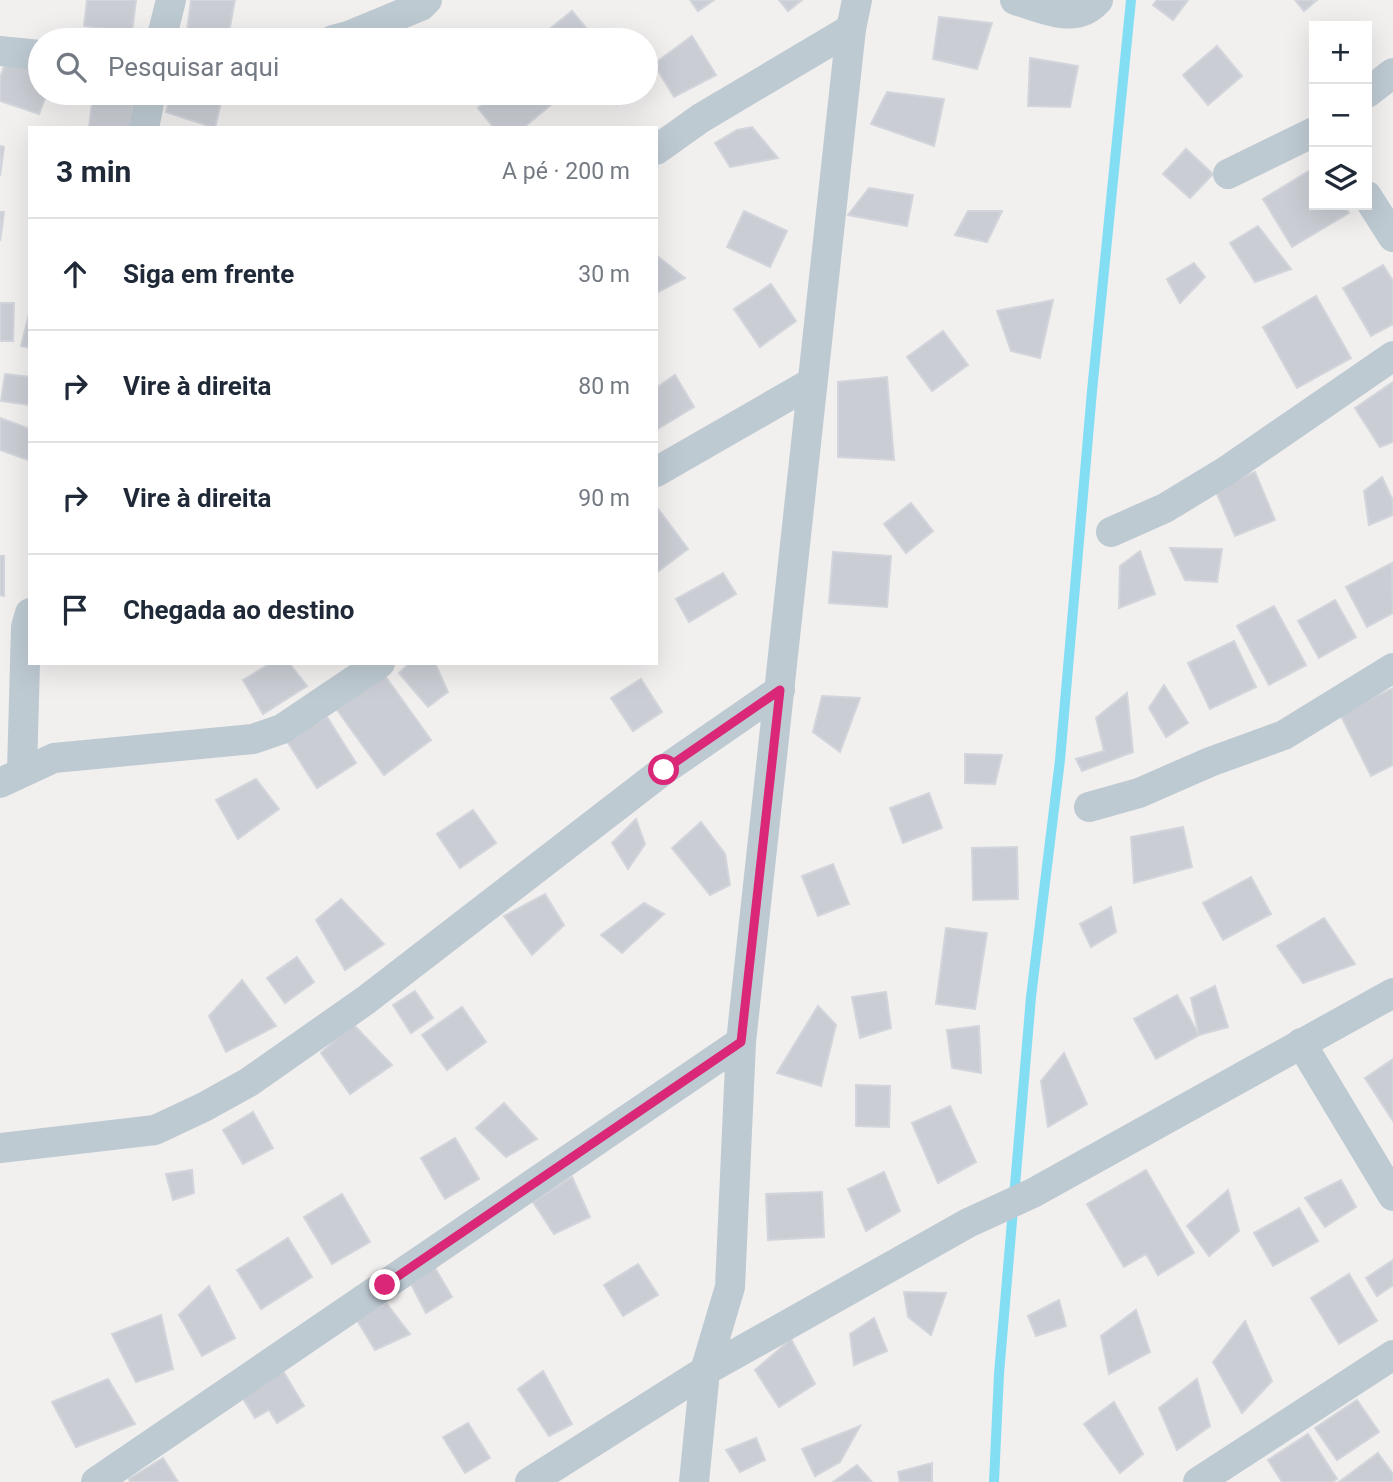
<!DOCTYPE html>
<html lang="pt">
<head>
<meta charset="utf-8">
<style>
  :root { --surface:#fff; --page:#f2f2f3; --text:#1f2937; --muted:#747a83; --line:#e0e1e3 }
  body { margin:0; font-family:Roboto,sans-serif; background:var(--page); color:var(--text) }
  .controls { position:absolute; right:21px; top:21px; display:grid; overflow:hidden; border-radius:0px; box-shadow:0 7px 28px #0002 }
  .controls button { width:63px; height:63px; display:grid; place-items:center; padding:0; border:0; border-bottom:2px solid var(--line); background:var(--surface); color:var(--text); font:35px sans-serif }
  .stop { position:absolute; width:21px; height:21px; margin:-16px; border:5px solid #db2777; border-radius:50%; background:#fff }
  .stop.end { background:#db2777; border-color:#fff; box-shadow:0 2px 7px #0008 }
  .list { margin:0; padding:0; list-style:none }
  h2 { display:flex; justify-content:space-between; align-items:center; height:91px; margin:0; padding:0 28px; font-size:30px }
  h2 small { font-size:23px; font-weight:400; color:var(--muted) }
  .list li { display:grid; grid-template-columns:46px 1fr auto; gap:21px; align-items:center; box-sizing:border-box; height:112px; padding:0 28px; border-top:2px solid var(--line) }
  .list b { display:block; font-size:26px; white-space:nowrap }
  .list em { font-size:23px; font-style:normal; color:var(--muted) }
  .icon { flex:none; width:38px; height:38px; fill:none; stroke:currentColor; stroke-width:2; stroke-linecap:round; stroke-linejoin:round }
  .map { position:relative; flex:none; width:1393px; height:1482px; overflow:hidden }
  .search { position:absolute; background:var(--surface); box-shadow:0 7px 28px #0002; left:28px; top:28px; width:630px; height:77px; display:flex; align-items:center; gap:18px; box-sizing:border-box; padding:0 24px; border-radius:38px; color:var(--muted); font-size:26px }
  .panel { position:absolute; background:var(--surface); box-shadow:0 7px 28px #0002; left:28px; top:126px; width:630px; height:539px; border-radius:0px }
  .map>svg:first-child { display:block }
</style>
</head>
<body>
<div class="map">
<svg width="1393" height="1482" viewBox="0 0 1393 1482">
  <rect width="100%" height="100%" fill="#f2efef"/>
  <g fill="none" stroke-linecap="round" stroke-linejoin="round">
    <polyline stroke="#83def4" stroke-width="10" points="994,1482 999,1374 1031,997 1060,760 1092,391 1131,0"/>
  </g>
  <g fill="#caced4" stroke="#d2d5db" stroke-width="2">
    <polygon points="87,0 136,0 132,32 84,26"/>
    <polygon points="191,0 235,0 229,32 186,39"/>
    <polygon points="690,0 714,0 698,11"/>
    <polygon points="779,0 802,0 788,11"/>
    <polygon points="1157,0 1188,0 1173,20 1153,5"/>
    <polygon points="1295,0 1317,0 1304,11"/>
    <polygon points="572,11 596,40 536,40"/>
    <polygon points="939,17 992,23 977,69 933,59"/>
    <polygon points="692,36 716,75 674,97 654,64"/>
    <polygon points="1217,46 1242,76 1208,105 1183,75"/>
    <polygon points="8,55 40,66 40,93 47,93 39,114 0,101 0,78"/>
    <polygon points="1030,58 1078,66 1070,107 1028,106"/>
    <polygon points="887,92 944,99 934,146 871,124"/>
    <polygon points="170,93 223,93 215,128 166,112"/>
    <polygon points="497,93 545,93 553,103 523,128 494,128 478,108"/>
    <polygon points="93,95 134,100 130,128 89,128"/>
    <polygon points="752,127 778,158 730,167 715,143 737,130"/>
    <polygon points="0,146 4,147 0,176"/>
    <polygon points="1186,149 1213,174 1190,198 1163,174"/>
    <polygon points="1309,171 1314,180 1314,205 1344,205 1349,213 1292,247 1263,199"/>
    <polygon points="869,188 913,195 907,226 848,215"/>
    <polygon points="744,211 787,231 770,267 727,247"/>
    <polygon points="968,211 1002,211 987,242 955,235"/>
    <polygon points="0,212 4,212 0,241"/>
    <polygon points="1258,226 1291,269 1255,282 1230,243"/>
    <polygon points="656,255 685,278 656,293"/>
    <polygon points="1194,263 1205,277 1180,303 1167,279"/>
    <polygon points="1383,265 1393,281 1393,324 1371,336 1343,288"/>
    <polygon points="771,284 796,321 760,347 734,309"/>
    <polygon points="1316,296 1351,358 1297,388 1263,327"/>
    <polygon points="1053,300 1040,358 1011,351 997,311"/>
    <polygon points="0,303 14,303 13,341 0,341"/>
    <polygon points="30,310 30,348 21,346"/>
    <polygon points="943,331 968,365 932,391 907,357"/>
    <polygon points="5,374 30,377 30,405 1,401"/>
    <polygon points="675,375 694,407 656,430 656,388"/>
    <polygon points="887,377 894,460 838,457 838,382"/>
    <polygon points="1393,382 1393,442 1380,447 1355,408"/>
    <polygon points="0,418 30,429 30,454 28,460 0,450"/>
    <polygon points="1255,472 1275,520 1235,536 1215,489"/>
    <polygon points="1382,477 1393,501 1393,515 1369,525 1364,491"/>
    <polygon points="911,503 933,531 906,553 884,524"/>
    <polygon points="656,506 688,549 656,573"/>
    <polygon points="1170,548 1222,549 1217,582 1185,580"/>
    <polygon points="1140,551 1155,594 1119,608 1120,566"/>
    <polygon points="833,552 891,556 887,607 829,603"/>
    <polygon points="0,556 4,556 4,596 0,595"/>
    <polygon points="1392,563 1393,613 1367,627 1346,587"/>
    <polygon points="723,573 736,594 689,622 676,599"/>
    <polygon points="1335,600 1356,637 1319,658 1298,621"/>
    <polygon points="1274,606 1306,665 1269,685 1237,626"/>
    <polygon points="1234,641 1256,687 1210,709 1188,663"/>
    <polygon points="271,663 289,663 307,686 263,714 243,680"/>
    <polygon points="410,663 435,663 448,692 428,707 399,673"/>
    <polygon points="383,673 431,740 384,775 335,707"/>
    <polygon points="641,679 662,712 633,731 611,698"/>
    <polygon points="1164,685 1188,723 1166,737 1149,708"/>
    <polygon points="1393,688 1393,765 1371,776 1340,714"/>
    <polygon points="1127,693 1133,752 1082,771 1076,759 1104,751 1096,718"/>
    <polygon points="822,696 860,698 840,752 813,732"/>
    <polygon points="327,717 356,763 317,788 287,741"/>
    <polygon points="965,754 1002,755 995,784 965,783"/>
    <polygon points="256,779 279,809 238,839 216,800"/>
    <polygon points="929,793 942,828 903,843 890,808"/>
    <polygon points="473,810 496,843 460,868 437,834"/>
    <polygon points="636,819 645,844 628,869 612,843"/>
    <polygon points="701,822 725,854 730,885 710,895 672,848"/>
    <polygon points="1183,827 1192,867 1134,883 1131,837"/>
    <polygon points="1017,847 1018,899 973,900 972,848"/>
    <polygon points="833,864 849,904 818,916 802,876"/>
    <polygon points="1251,877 1271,914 1223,940 1203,903"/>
    <polygon points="545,894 564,925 532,955 504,916"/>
    <polygon points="341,899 384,944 345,970 316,920"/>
    <polygon points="644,903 664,914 622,953 601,935"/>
    <polygon points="1111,907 1116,932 1091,947 1080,924"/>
    <polygon points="1324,918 1355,964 1303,983 1277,946"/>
    <polygon points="946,928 987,933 975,1009 936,1004"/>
    <polygon points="297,957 314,982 285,1003 267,978"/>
    <polygon points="242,980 276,1026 226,1052 209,1016"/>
    <polygon points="1215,986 1228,1027 1199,1035 1191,998"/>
    <polygon points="415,991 433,1018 411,1033 393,1005"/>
    <polygon points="886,992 891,1028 860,1038 852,997"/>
    <polygon points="1177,995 1199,1035 1156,1059 1134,1019"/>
    <polygon points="818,1006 836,1025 821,1086 777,1073"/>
    <polygon points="462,1007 486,1042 447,1070 422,1035"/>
    <polygon points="353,1024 392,1065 350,1094 321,1053"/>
    <polygon points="979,1026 981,1073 952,1068 947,1030"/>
    <polygon points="1064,1053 1087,1104 1048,1127 1041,1081"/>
    <polygon points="1393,1059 1393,1121 1365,1078"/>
    <polygon points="856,1085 890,1086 889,1127 856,1126"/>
    <polygon points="504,1103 537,1139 506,1157 476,1128"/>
    <polygon points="950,1106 976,1162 938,1183 912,1123"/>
    <polygon points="253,1112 273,1148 243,1164 223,1130"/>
    <polygon points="455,1138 479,1179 445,1199 421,1158"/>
    <polygon points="192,1170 194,1193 173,1200 166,1174"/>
    <polygon points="1146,1170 1194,1253 1158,1275 1146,1254 1124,1267 1087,1204"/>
    <polygon points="884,1172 900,1211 866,1231 848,1189"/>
    <polygon points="572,1177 590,1217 554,1234 533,1202"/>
    <polygon points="1341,1180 1356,1207 1325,1227 1305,1198"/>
    <polygon points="1228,1190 1239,1231 1209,1256 1187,1226"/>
    <polygon points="822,1192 824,1237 768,1240 766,1194"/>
    <polygon points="342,1194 370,1242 332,1264 304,1217"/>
    <polygon points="1299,1208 1318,1241 1273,1266 1254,1233"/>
    <polygon points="288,1238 312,1277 261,1309 237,1270"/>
    <polygon points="1393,1260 1393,1285 1377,1296 1366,1278"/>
    <polygon points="638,1264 658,1295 623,1316 604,1285"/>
    <polygon points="435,1268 452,1297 426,1313 411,1284"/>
    <polygon points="1349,1274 1377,1321 1339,1344 1311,1298"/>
    <polygon points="209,1286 235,1338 202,1356 179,1315"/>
    <polygon points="904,1292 946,1293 931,1335 908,1317"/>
    <polygon points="1059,1300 1066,1326 1036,1336 1028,1316"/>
    <polygon points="387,1304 410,1334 375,1350 354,1315"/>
    <polygon points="1136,1310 1150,1352 1109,1374 1101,1336"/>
    <polygon points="161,1315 173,1369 136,1382 112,1334"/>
    <polygon points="874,1318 887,1351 854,1365 850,1334"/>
    <polygon points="1245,1321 1272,1381 1242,1413 1213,1362"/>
    <polygon points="791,1339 815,1384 779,1407 755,1370"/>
    <polygon points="280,1366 304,1406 277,1423 269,1410 255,1418 239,1392"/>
    <polygon points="543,1371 572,1424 549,1436 518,1389"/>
    <polygon points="108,1379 135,1424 76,1447 52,1402"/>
    <polygon points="1197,1379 1210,1426 1177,1450 1159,1408"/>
    <polygon points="1357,1400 1379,1432 1337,1460 1315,1428"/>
    <polygon points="1114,1402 1143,1454 1120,1473 1084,1424"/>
    <polygon points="468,1423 490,1458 465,1473 443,1437"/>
    <polygon points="860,1426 840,1462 815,1476 802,1449"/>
    <polygon points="1308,1434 1337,1479 1332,1482 1282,1482 1268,1460"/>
    <polygon points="756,1438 765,1460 740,1472 726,1450"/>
    <polygon points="1378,1453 1393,1474 1393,1482 1339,1482"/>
    <polygon points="163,1458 178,1482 130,1482 129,1479"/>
    <polygon points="932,1463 932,1482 900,1482 898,1472"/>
    <polygon points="857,1465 872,1482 833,1482"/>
  </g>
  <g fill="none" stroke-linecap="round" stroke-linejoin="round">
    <g stroke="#becad2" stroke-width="30">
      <path d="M1015,0C1043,8 1076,26 1098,0"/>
      <polyline points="161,40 171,0"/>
      <polyline points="333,40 348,36 421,6 427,0"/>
      <polyline points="0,51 40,55"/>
      <polyline points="1367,93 1393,73"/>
      <polyline points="144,128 151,93"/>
      <polyline points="656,150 701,118 851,29"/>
      <polyline points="1228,174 1314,132"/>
      <polyline points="1367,196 1393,237"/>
      <polyline points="656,472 811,383"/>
      <polyline points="1111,532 1165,508 1226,471 1393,356"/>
      <polyline points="22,771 26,627 30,613"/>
      <polyline points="0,783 54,758 253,739 282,729 380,663"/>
      <polyline points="1089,807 1139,793 1210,762 1284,735 1393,668"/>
      <polyline points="1301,1043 1393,1196"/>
      <polyline points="0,1148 155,1130 204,1107 249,1082 366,1000 664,770 780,690"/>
      <polyline points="96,1482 741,1042"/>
      <polyline points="530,1482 705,1371 968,1223 1033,1193 1393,993"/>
      <polyline points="694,1482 705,1371 730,1287 741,1042 851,29 857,0"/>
      <polyline points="1198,1482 1393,1355"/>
    </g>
  </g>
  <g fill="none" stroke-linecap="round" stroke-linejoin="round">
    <polyline stroke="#db2777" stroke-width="9" points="385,1285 741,1042 780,690 664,770"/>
  </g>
</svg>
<div class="controls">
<button>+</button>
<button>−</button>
<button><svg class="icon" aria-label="layers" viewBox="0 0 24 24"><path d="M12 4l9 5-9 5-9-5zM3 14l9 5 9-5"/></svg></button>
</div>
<div class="stop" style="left:664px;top:770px"></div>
<div class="stop end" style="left:385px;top:1285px"></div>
<div class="search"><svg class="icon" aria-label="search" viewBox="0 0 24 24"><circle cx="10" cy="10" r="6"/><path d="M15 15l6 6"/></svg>Pesquisar aqui</div>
<section class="panel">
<h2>3 min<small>A pé · 200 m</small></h2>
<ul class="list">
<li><svg class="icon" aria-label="ahead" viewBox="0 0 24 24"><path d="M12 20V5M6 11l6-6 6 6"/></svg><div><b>Siga em frente</b></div><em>30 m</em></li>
<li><svg class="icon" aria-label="right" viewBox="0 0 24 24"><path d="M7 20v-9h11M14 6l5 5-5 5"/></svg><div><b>Vire à direita</b></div><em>80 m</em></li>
<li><svg class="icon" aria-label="right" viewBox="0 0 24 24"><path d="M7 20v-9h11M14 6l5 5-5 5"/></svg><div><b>Vire à direita</b></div><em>90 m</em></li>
<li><svg class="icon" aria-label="arrive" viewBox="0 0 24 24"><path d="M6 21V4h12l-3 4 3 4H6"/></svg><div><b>Chegada ao destino</b></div></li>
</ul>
</section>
</div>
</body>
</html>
